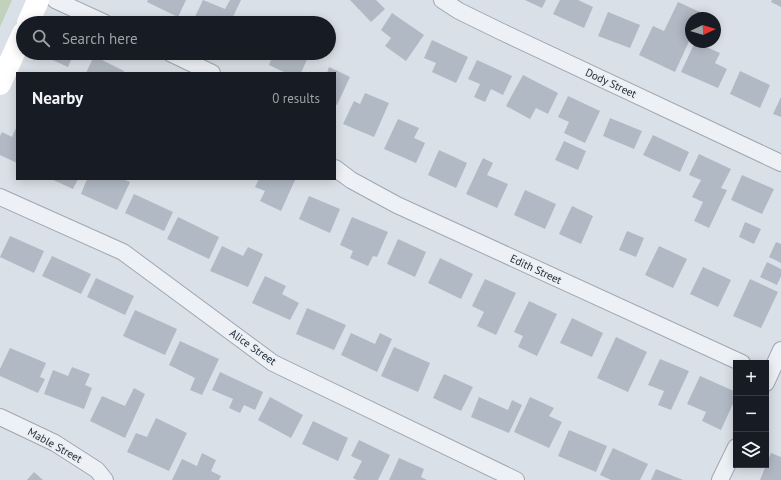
<!DOCTYPE html>
<html lang="en">
<head>
<meta charset="utf-8">
<style>
  :root { --surface:#171b24; --page:#242831; --text:#f1f3f6; --muted:#9ea1a6; --line:#363941 }
  body { margin:0; font-family:"PT Sans",sans-serif; background:var(--page); color:var(--text) }
  .controls { position:absolute; right:12px; bottom:12px; display:grid; overflow:hidden; border-radius:0px; box-shadow:0 2px 10px #0003 }
  .controls button { width:36px; height:36px; display:grid; place-items:center; padding:0; border:0; border-bottom:1px solid var(--line); background:var(--surface); color:var(--text); font:20px sans-serif }
  .compass { position:absolute; left:685px; top:12px; width:36px; height:36px; border-radius:50%; background:var(--surface); box-shadow:0 2px 10px #0003; rotate:86deg }
  .list { margin:0; padding:0; list-style:none }
  h2 { display:flex; justify-content:space-between; align-items:center; height:52px; margin:0; padding:0 16px; font-size:17px }
  h2 small { font-size:13px; font-weight:400; color:var(--muted) }
  .icon { flex:none; width:22px; height:22px; fill:none; stroke:currentColor; stroke-width:2; stroke-linecap:round; stroke-linejoin:round }
  .map { position:relative; flex:none; width:781px; height:480px; overflow:hidden }
  .search { position:absolute; background:var(--surface); box-shadow:0 2px 10px #0003; left:16px; top:16px; width:320px; height:44px; display:flex; align-items:center; gap:10px; box-sizing:border-box; padding:0 14px; border-radius:22px; color:var(--muted); font-size:15px }
  .panel { position:absolute; background:var(--surface); box-shadow:0 2px 10px #0003; left:16px; top:72px; width:320px; height:108px; border-radius:0px }
  .map>svg:first-child { display:block }
</style>
</head>
<body>
<div class="map">
<svg width="781" height="480" viewBox="0 0 781 480">
  <rect width="100%" height="100%" fill="#dae0e7"/>
  <polygon fill="#c2d1bb" points="0,0 12,0 0,27"/>
  <g fill="#b1b9c4">
    <polygon points="148,0 186,0 178,17 147,2"/>
    <polygon points="203,0 225,9 230,0 241,0 230,23 192,23"/>
    <polygon points="350,0 376,0 385,9 371,22"/>
    <polygon points="525,0 546,0 542,8"/>
    <polygon points="560,0 578,0 593,7 584,28 553,14"/>
    <polygon points="772,0 781,0 781,7 771,2"/>
    <polygon points="678,2 702,13 700,18 691,18 691,37 675,72 639,55 653,26 664,31"/>
    <polygon points="608,12 640,25 630,48 598,36"/>
    <polygon points="392,13 424,35 406,61 385,46 391,38 381,30"/>
    <polygon points="432,40 468,57 456,83 432,72 436,63 424,58"/>
    <polygon points="695,42 720,53 715,63 727,69 718,88 681,72"/>
    <polygon points="37,53 74,53 68,67"/>
    <polygon points="274,53 299,53 308,57 301,73 286,73 269,65"/>
    <polygon points="94,56 124,71 123,73 86,73"/>
    <polygon points="477,60 512,76 503,95 491,89 485,102 474,97 480,84 468,79"/>
    <polygon points="329,67 350,77 337,105 335,104 335,73 327,73"/>
    <polygon points="740,71 770,85 760,108 730,94"/>
    <polygon points="523,75 558,93 548,114 536,108 530,119 506,106"/>
    <polygon points="365,93 389,103 374,137 343,124 354,101 360,104"/>
    <polygon points="568,96 600,111 585,143 564,133 569,122 558,117"/>
    <polygon points="781,97 781,117 773,114"/>
    <polygon points="610,118 642,131 634,149 603,136"/>
    <polygon points="398,119 419,128 414,138 425,143 416,163 384,149"/>
    <polygon points="17,126 17,163 0,155 0,136 2,132 12,137"/>
    <polygon points="653,135 689,152 680,172 643,155"/>
    <polygon points="564,141 586,151 578,170 555,160"/>
    <polygon points="439,150 467,163 456,188 428,175"/>
    <polygon points="699,154 731,169 721,188 727,190 709,228 694,221 703,202 692,197 701,180 689,175"/>
    <polygon points="483,158 493,163 487,175 508,184 497,208 466,194"/>
    <polygon points="742,175 774,189 762,214 731,200"/>
    <polygon points="51,179 78,179 73,189"/>
    <polygon points="87,179 123,179 130,182 117,210 81,194"/>
    <polygon points="259,179 295,180 281,211 260,201 265,191 255,187"/>
    <polygon points="525,190 556,204 545,229 514,215"/>
    <polygon points="134,194 173,212 164,231 125,213"/>
    <polygon points="309,196 340,209 330,233 299,219"/>
    <polygon points="572,206 593,216 581,244 559,234"/>
    <polygon points="178,217 219,237 209,259 167,239"/>
    <polygon points="352,217 388,232 377,257 373,256 368,266 350,258 353,251 340,245"/>
    <polygon points="745,222 761,229 754,244 739,237"/>
    <polygon points="627,231 644,238 636,257 619,250"/>
    <polygon points="10,236 44,251 34,273 0,257"/>
    <polygon points="398,239 426,252 415,277 387,264"/>
    <polygon points="776,242 781,244 781,263 769,257"/>
    <polygon points="222,246 243,256 248,247 263,254 248,287 210,271"/>
    <polygon points="659,246 687,259 673,288 645,275"/>
    <polygon points="52,256 91,274 81,294 42,276"/>
    <polygon points="440,258 473,274 461,299 428,283"/>
    <polygon points="767,262 781,269 781,276 777,285 760,277"/>
    <polygon points="703,267 731,280 718,307 690,294"/>
    <polygon points="265,276 286,286 282,294 299,303 290,320 252,303"/>
    <polygon points="96,278 134,296 125,315 87,297"/>
    <polygon points="485,279 516,293 496,335 477,326 484,312 472,306"/>
    <polygon points="750,279 778,292 761,328 733,316"/>
    <polygon points="529,301 557,314 537,356 518,347 523,336 514,332"/>
    <polygon points="307,308 346,325 334,350 296,334"/>
    <polygon points="135,310 177,329 165,355 123,336"/>
    <polygon points="572,318 603,333 592,357 560,343"/>
    <polygon points="351,333 375,344 380,333 392,339 377,372 341,355"/>
    <polygon points="616,337 647,352 628,392 597,378"/>
    <polygon points="180,341 219,359 202,395 190,390 195,378 169,365"/>
    <polygon points="394,347 430,363 418,392 381,376"/>
    <polygon points="10,348 46,363 40,377 45,379 38,393 0,376 0,369"/>
    <polygon points="660,359 689,371 671,410 658,405 664,391 648,385"/>
    <polygon points="72,367 90,374 85,385 92,388 84,409 44,394 53,370 68,376"/>
    <polygon points="220,372 263,392 255,410 244,405 240,413 229,408 233,399 212,390"/>
    <polygon points="444,374 473,387 461,411 433,398"/>
    <polygon points="700,376 736,392 736,397 721,430 702,421 706,412 687,404"/>
    <polygon points="134,388 145,394 125,438 90,421 102,396 125,406"/>
    <polygon points="270,397 303,415 291,438 258,420"/>
    <polygon points="479,397 508,410 512,400 522,405 509,433 471,417"/>
    <polygon points="530,397 554,408 549,416 562,422 549,448 514,432"/>
    <polygon points="156,418 187,433 169,471 127,452 136,433 147,437"/>
    <polygon points="313,421 348,438 338,461 302,444"/>
    <polygon points="569,430 607,446 596,472 558,456"/>
    <polygon points="359,440 390,455 378,480 357,480 353,478 362,461 351,456"/>
    <polygon points="613,448 648,464 640,480 611,480 600,475"/>
    <polygon points="202,453 216,460 211,471 221,476 219,480 172,480 182,459 197,466"/>
    <polygon points="771,453 781,457 781,480 760,480"/>
    <polygon points="399,458 424,469 421,477 427,480 389,480"/>
    <polygon points="656,469 683,480 651,480"/>
    <polygon points="34,472 43,480 27,480"/>
  </g>
  <g fill="none" stroke-linecap="round" stroke-linejoin="round">
    <defs>
      <g id="street">
        <polyline points="55,0 105,23"/>
        <polyline points="442,0 459,11 502,32 781,163"/>
        <polyline points="170,53 212,73"/>
        <polyline points="335,168 351,180 397,205 742,363"/>
        <polyline points="0,197 123,252 273,363 516,480"/>
        <polyline points="766,383 781,350"/>
        <polyline points="0,417 55,443 97,470 105,480"/>
        <polyline points="720,480 736,447"/>
      </g>
    </defs>
    <use href="#street" stroke="#a0a7b1" stroke-width="18"/>
    <use href="#street" stroke="#edf0f5" stroke-width="16"/>
    <g stroke="#fff" stroke-width="22">
      <polyline points="28,23 38,0"/>
      <polyline points="0,84 23,33"/>
    </g>
  </g>
  <g text-anchor="middle" dominant-baseline="central" stroke-width="3" stroke-linejoin="round" paint-order="stroke">
    <g font-size="11" fill="#242e3d" stroke="#eaeff4">
      <text transform="translate(611 83) rotate(25)">Dody Street</text>
      <text transform="translate(536 269) rotate(25)">Edith Street</text>
      <text transform="translate(253 347) rotate(35)">Alice Street</text>
      <text transform="translate(55 445) rotate(29)">Mable Street</text>
    </g>
  </g>
</svg>
<div class="controls">
<button>+</button>
<button>−</button>
<button><svg class="icon" aria-label="layers" viewBox="0 0 24 24"><path d="M12 4l9 5-9 5-9-5zM3 14l9 5 9-5"/></svg></button>
</div>
<svg class="compass" viewBox="-18 -18 36 36"><path d="M0-13l5 13h-10z" fill="#e53935"/><path d="M0 13l5-13h-10z" fill="#9ea1a6"/></svg>
<div class="search"><svg class="icon" aria-label="search" viewBox="0 0 24 24"><circle cx="10" cy="10" r="6"/><path d="M15 15l6 6"/></svg>Search here</div>
<section class="panel">
<h2>Nearby<small>0 results</small></h2>
<ul class="list">
</ul>
</section>
</div>
</body>
</html>
